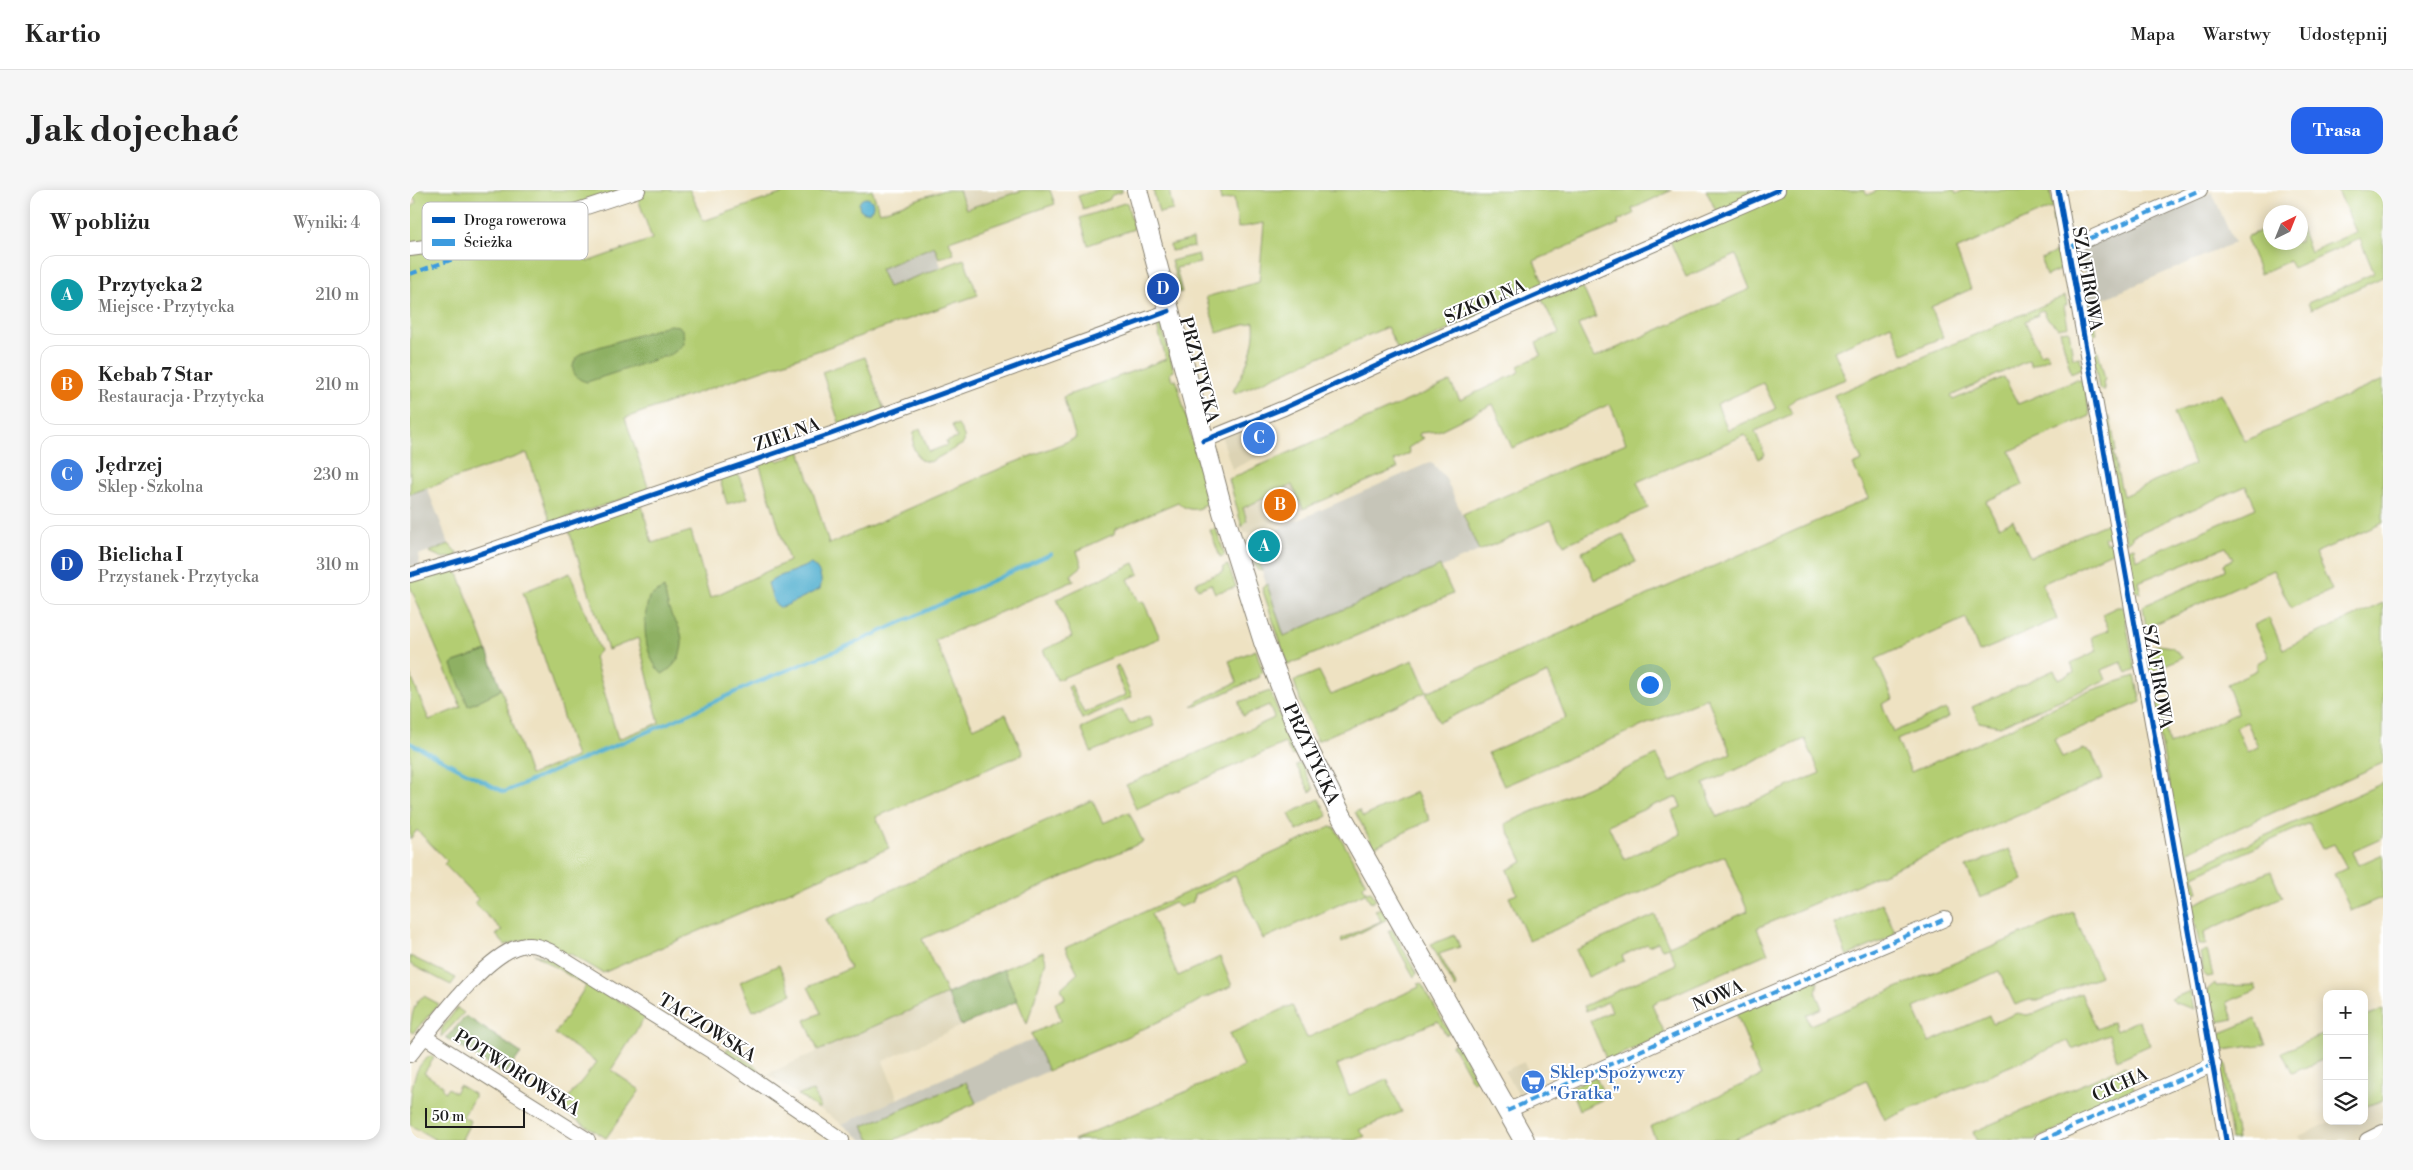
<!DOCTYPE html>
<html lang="pl">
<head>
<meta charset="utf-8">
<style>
  :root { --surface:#fff; --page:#f6f6f6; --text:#222; --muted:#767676; --line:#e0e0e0; --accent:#2563eb }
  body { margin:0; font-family:"Libre Bodoni",serif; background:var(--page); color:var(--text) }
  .controls { position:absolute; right:15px; bottom:15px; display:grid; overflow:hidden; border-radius:10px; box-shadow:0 2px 12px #0003 }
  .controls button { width:45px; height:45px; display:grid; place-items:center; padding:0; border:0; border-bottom:1px solid var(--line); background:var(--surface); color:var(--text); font:25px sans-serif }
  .compass { position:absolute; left:1853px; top:15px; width:45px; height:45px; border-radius:50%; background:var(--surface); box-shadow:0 2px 12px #0003; rotate:43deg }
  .scale { position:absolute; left:15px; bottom:12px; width:100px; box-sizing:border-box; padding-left:5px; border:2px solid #1c1c1c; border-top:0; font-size:14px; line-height:18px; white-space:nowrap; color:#1c1c1c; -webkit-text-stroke:4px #fff; paint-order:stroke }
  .you { position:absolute; left:1239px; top:494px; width:18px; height:18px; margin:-12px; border:4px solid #fff; border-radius:50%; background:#1a73e8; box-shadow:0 0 0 8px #1a73e833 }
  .badge { display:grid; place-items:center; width:32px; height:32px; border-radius:50%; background:var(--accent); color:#fff; font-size:16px; font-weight:700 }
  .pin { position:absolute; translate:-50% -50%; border:2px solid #fff; box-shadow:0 1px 5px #0006 }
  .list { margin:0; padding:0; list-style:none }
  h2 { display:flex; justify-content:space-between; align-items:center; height:65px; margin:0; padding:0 20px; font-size:21px }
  h2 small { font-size:16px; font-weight:400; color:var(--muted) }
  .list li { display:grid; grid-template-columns:32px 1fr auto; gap:15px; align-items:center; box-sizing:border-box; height:80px; margin:0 10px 10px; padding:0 10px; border:1px solid var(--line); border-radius:15px }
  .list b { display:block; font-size:19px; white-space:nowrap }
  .list p { margin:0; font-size:16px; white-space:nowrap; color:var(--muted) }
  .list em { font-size:16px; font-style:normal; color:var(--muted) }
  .icon { flex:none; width:28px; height:28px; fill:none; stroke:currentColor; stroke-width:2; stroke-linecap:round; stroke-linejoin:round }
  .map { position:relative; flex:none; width:1973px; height:950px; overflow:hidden; border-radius:15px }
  header { display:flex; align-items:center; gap:30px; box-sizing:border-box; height:70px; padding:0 25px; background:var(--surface); border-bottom:1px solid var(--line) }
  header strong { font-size:24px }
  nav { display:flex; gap:28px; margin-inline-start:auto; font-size:18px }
  .intro { display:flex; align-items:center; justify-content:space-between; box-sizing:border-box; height:120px; padding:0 30px }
  h1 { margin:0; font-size:35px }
  .button { padding:12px 22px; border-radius:15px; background:var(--accent); color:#fff; font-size:18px; font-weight:700 }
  main { display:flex; gap:30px; padding:0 30px }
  aside { flex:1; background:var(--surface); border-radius:15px; box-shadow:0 2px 12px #0003 }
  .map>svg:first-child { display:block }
</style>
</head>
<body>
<header>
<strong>Kartio</strong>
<nav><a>Mapa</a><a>Warstwy</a><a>Udostępnij</a></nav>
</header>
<div class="intro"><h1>Jak dojechać</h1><a class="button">Trasa</a></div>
<main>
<aside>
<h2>W pobliżu<small>Wyniki: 4</small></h2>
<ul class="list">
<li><span class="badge" style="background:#0f9aa8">A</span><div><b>Przytycka 2</b><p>Miejsce · Przytycka</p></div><em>210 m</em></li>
<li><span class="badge" style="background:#e8710a">B</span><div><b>Kebab 7 Star</b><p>Restauracja · Przytycka</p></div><em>210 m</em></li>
<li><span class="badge" style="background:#3f7fe0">C</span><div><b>Jędrzej</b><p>Sklep · Szkolna</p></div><em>230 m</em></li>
<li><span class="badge" style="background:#1a4fb4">D</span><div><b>Bielicha I</b><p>Przystanek · Przytycka</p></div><em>310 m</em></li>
</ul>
</aside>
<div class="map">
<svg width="1973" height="950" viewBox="0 0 1973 950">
  <rect width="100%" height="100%" fill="#fff"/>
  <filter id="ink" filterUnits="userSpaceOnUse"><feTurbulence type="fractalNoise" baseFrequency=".02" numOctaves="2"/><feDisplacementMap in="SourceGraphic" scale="10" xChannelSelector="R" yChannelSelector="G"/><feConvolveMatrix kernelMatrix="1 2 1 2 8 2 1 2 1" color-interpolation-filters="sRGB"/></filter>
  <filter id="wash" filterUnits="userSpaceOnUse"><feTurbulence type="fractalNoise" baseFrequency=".0096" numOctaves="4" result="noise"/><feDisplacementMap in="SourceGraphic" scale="20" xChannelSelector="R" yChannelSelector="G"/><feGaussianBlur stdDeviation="1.12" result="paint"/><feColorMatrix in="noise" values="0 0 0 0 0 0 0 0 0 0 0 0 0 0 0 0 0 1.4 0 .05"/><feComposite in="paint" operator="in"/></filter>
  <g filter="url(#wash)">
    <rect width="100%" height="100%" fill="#eee2c2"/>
    <g fill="#dcd3b4">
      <polygon points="549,0 613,0 556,19"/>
      <polygon points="858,229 870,257 822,279 812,248"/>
      <polygon points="882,295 893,319 840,343 834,343 832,337 837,329 833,318"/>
      <polygon points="537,804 551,836 473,871 488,909 432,934 357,884"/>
      <polygon points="1114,872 1121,887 1126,885 1129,894 1133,892 1136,899 1112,910 1094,881"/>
      <polygon points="1973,910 1973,937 1944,950 1891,950 1889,946 1922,931 1954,931 1954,917"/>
    </g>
    <g fill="#c6c5b8">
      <polygon points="1802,2 1824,53 1679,115 1669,62 1672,57"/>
      <polygon points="524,56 531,77 478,97 470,79"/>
      <polygon points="1021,272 1035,287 1069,361 873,446 842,350"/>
      <polygon points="17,298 39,354 8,365 10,377 4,379 3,376 0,376 0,304"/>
      <polygon points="624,850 638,881 566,913 556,892 453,936 460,950 453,950 432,934 605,856"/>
    </g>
    <g fill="#b3cd72" stroke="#687447" fill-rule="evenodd">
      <polygon points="1,0 211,0 159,25 177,72 242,49 226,3 234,0 280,0 293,31 382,0 462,0 470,22 534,0 549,0 556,19 613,0 640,0 645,14 539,51 544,64 529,68 524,56 470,79 478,97 554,69 568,105 215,228 239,300 141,333 117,263 0,304 0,20 6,12"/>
      <polygon points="687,0 712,0 712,2 702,5 699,10 673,19 668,6"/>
      <polygon points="743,0 759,0 763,20 749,23"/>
      <path d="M809,0H1262L1222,19L1224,24L1208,31L1209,34L1124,71L1135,97L989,162L977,137L825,204L823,201C835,179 846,158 844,132L807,143L796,107L849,92L854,33L828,38L824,8L811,11Z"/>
      <polygon points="1296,0 1358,0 1307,23"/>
      <path d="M1378,0H1454L1457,5L1469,0H1544L1546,4L1554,0H1640L1643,17L1546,60L1561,99L1521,117L1533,147L1493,164L1481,135L1424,161L1436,189L1386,208L1378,215L1382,224L1345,241L1355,265L1348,269L1335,245L1227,292L1238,318L1154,355L1141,330L1069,361L1053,324L1216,253L1200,214L1102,258L1083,214L1028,241L1010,243L1009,246L1014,248L998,258L1000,263L984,271L988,278L893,319L882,295L833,318L837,330L832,337L819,289L1040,192L1050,210L1110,182L1108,176L1131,165L1126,153L1149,143L1131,108L1170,91L1186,127L1168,135L1184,168L1340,99L1326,65L1276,87L1260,51ZM1353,193L1366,219L1318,240L1307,214Z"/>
      <polygon points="1928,0 1973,0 1973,87 1901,119 1898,113 1964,83 1950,49 1883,78 1879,71 1850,84 1836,47 1860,37 1860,52 1890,52 1891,38 1900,62 1946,42"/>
      <polygon points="717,12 724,39 678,55 670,28"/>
      <polygon points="1642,25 1645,25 1654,78 1636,86 1631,69 1648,61"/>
      <polygon points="783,49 784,57 761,61 760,55"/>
      <polygon points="788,64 790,73 766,78 772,102 770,103 761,71"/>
      <polygon points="1676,100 1679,114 1682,114 1687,144 1679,146 1673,104"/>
      <path d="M1655,106L1657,115L1654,116L1658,136L1648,138L1637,128L1633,120L1627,122L1628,125L1615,131L1630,164L1636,162L1639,168L1621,176L1619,170L1541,206L1543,210L1594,187L1608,214L1667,189L1668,191L1673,189L1680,226L1600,261L1613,295L1576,311L1589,337L1603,330L1620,367L1700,332L1701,346L1694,348L1696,353L1702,352L1704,361L1632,394L1647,429L1569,462L1556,428L1466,469L1483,509L1472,514L1483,542L1536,519L1539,527L1487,550L1501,582L1580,548L1673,503L1725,486L1731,512L1644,549L1652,568L1673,559L1682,563L1693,589L1347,738L1358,763L1242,814L1255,844L1197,871L1180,831L1202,821L1198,812L1176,821L1174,816L1266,774L1259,757L1252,759L1248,752L1239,756L1237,754L1212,766L1214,771L1178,787L1166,760L1245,725L1259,756L1338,721L1315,666L1119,751L1099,707L1107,704L1097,680L1113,672L1095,634L1247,565L1261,592L1321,563L1297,508L1094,596L1078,563L1156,528L1138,483L1029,532L1016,502L907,551L893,520L884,491L909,481L921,505L1003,470L1017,502L1459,308L1443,275L1452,271L1424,205ZM1395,549L1410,583L1307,627L1294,594ZM1267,607L1271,617L1262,621L1271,644L1214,669L1198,635L1249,613L1250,614Z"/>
      <path d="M746,133L751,135L764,181L760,183L762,190L766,189L799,313L791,316V318C782,321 774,319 768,312L705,339L704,344L667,361L672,376L661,385L664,391L525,450L563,538L596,524L613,564L466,627L479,658L193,783L159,763L157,764L114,750L95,755L86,745L92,740L64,713L68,709L34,674L37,671L7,640L0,649V484L19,530L51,517L0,396V389L45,375L77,461L44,472L42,475L89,501L91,498L120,585L166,567L113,402L160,383L190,461L184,467L208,549L249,533L228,448L198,460L158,338L231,312L242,353L281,341L300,408L379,371L349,273L365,268L368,271L381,267L383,262L390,260L419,354L598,275L666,248L653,207L756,169Z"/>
      <polygon points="1659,140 1663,168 1670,167 1672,178 1661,183 1650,141"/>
      <polygon points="1688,161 1695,189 1693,193 1695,200 1689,199 1683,162"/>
      <polygon points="455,167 474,220 430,235 412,182"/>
      <polygon points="1973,190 1973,333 1905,363 1922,400 1881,418 1863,380 1736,438 1733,416 1815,380 1814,374 1823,369 1816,357 1728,392 1731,403 1725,401 1717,359 1724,357 1726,370 1846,318 1836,296 1722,346 1722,349 1716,352 1694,229 1700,227 1706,261 1703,263 1713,306 1784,274 1764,223 1811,203 1835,251"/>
      <path d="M542,235H548C552,241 557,248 553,254L520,272L510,270L503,257L504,242L510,238L519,262L537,255L536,252L547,248Z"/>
      <polygon points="325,282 326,285 328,284 338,308 317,314 309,287"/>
      <polygon points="806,339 815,365 810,367 800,340"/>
      <polygon points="1213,344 1226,372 1184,390 1172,362"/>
      <polygon points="842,350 852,381 847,380 838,355"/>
      <polygon points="39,354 47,363 47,367 33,368 19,362"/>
      <polygon points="724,373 729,384 718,389 729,412 733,411 750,448 647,490 633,460 662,447 647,409"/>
      <polygon points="818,375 826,397 805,403 801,394 788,399 785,393 814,381 813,377"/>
      <polygon points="1030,376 1043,404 878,475 852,398 857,394 874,446"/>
      <path d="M1973,413V573L1778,661L1783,678L1973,593V648L1942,662L1948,675L1973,664V707L1941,721L1924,684L1937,678L1924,654L1912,659L1899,633L1784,686L1788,702L1779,704L1743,507L1748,501L1759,555L1828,523L1817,494L1847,480V473L1859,467L1844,435L1859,428L1873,459ZM1837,532L1848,557L1837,562L1826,537Z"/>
      <polygon points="1707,417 1713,417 1725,479 1717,483 1711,472 1692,480 1696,490 1590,536 1569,532 1562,517 1644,480 1648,489 1664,482 1661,473 1687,461 1681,447 1699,440 1692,424"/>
      <polygon points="1748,455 1762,457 1773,467 1744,480 1747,495 1743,495 1735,459"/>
      <polygon points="846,460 853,482 849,484 850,487 786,516 782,516 788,511 827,492 819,471"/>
      <polygon points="708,475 722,507 672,529 658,497 661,495 674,523 715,505 704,477"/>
      <polygon points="860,501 886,564 882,566 875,553 726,619 716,595 864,528 859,515 833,526 829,512"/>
      <polygon points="712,520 720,534 740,526 744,536 681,562 671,538"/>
      <polygon points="891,573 904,599 900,602 886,575"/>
      <polygon points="1006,602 1020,630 964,657 945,622 949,620 953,627"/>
      <polygon points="909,609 918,626 887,641 879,624"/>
      <polygon points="682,610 693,633 719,622 733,652 512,749 537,804 408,861 395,830 411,823 398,797 440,778 416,729"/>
      <polygon points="920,637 925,638 956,693 953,696 956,702 961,701 966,710 961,713 955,703 853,749 825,686 784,705 783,712 770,717 764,713 741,724 768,786 810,767 822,796 790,810 773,820 712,849 638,881 621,844 651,830 645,813 655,808 651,798 668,783 655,758"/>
      <polygon points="1599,659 1613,690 1570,708 1556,677"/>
      <polygon points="1861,681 1872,707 1794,742 1796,754 1789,754 1782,715"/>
      <polygon points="1472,713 1485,742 1481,747 1437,766 1424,734"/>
      <polygon points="971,718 977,729 932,752 931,749 971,731 965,720"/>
      <polygon points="1663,722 1690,786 1631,810 1619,810 1605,815 1589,781 1504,818 1519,852 1579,826 1583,833 1607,823 1617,825 1626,823 1671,803 1687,839 1703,832 1706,841 1729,830 1740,855 1707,870 1699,844 1662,859 1658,851 1475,930 1456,890 1323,950 1246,950 1240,937 1351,886 1339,861 1341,860 1326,823 1402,791 1408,791 1406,804 1412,818 1396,825 1400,835"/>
      <polygon points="982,739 1007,784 1004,787 978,741"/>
      <polygon points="1045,745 1050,757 1029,764 1047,797 1045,798 1021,754"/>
      <polygon points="1797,760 1803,786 1796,787 1794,785 1790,763"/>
      <polygon points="633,762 636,771 617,834 594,779"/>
      <polygon points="124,764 142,769 235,827 201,880 230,900 196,948 149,919 187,872 145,844 176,796"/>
      <polygon points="0,766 46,788 41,795 0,774"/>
      <polygon points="369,775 382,804 343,821 330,792"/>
      <polygon points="1011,793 1040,843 1036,845 1028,831 927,875 939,905 977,889 992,922 949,940 955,946 946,950 664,950 833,877 819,844 882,815 897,848 1009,797 1008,794"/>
      <polygon points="1805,793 1806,796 1845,795 1847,800 1817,812 1823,829 1809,832 1806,819 1799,819 1797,800"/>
      <polygon points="1780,801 1784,819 1765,813 1761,809"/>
      <path d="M14,806L29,814L3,843L0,841C1,830 3,811 14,806Z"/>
      <polygon points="47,818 54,823 31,847 32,838"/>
      <polygon points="1973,819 1973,910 1954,917 1954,827"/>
      <polygon points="1845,829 1856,854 1814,860 1814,863 1808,863 1805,847 1808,844"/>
      <polygon points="1917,843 1917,868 1882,883 1872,862"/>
      <polygon points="1046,853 1067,889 1063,892 1042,855"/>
      <polygon points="318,858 349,879 343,883 315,862"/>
      <path d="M21,866L24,868L14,883L33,896L32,899L35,902L38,898L45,903L49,895L64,904V907L53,927L61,931L52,949L54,950H26L0,935C0,911 0,875 21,866Z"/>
      <polygon points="1816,873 1827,950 1821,950 1810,876"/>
      <polygon points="1715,876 1726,903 1624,950 1566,950 1563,942"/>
      <polygon points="1185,886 1196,908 1169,920 1160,898"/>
      <polygon points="556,892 566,913 484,950 460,950 453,936"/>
      <polygon points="403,901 410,917 409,919 388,905"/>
    </g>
    <g fill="#8eb064" stroke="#556640">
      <path d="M260,135L269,136L273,141L274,154L262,164L177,192C159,188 159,171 173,162Z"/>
      <path d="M254,398C256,406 257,416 261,424C262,428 265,431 267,434C278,453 270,475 252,484C233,465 232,432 239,407Z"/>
      <polygon points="77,461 91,498 89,501 58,516 42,475 44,472"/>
      <polygon points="594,779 607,811 551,836 537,804"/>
      <polygon points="56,826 111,863 95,885 36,848"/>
    </g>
    <g fill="#52b0d0" stroke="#376676">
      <circle cx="456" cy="15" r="7"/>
      <path d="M401,374C410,380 413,389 410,399L371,418L364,413L358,393L368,387Z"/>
    </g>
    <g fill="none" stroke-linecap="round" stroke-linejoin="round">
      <polyline stroke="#52b0d0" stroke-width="4" points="0,553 94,602 263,531 343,494 452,450 641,364"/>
    </g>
  </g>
  <g filter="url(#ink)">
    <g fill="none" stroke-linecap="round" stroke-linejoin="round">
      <defs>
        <g id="street">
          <polyline points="1648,0 1816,950"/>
          <polyline points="1658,58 1790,0"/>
          <polyline points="0,59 60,51 107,40 228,0"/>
          <polyline points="793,251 874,218 1012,155 1368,0"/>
          <polyline points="0,385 58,368 421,244 759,121"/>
          <polyline points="15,847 178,950"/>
          <path d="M0,865C25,835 74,765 111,756C121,753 131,757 140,761L317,871L432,950"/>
          <polyline points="1097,921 1274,841 1535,729"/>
          <polyline points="1632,950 1804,874"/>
          <polyline points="1957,950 1973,942"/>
        </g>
        <polyline id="secondary" points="727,0 813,322 854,452 886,535 932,627 1114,950"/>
      </defs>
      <use href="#street" stroke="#857f6f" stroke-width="16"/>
      <use href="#secondary" stroke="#857f6f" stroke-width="22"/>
      <use href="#street" stroke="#fff" stroke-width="14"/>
      <use href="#secondary" stroke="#fff" stroke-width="20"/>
      <g stroke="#3c9bdf" stroke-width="4" stroke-dasharray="8 4" stroke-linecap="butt">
        <polyline points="1658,58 1790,0"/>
        <polyline points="0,84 84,55 107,40"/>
        <polyline points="1097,921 1274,841 1535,729"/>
        <polyline points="1632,950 1804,874"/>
      </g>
      <defs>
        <g id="cycleway">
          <polyline points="1648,0 1816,950"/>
          <polyline points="793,251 874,218 1012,155 1368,0"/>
          <polyline points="0,385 58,368 421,244 759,121"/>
        </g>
      </defs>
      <use href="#cycleway" stroke="#fff" stroke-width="8"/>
      <use href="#cycleway" stroke="#0057b8" stroke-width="5"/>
    </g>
  </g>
  <defs>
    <symbol id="supermarket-disc" viewBox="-11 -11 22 22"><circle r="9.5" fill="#3f7fe0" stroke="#fff"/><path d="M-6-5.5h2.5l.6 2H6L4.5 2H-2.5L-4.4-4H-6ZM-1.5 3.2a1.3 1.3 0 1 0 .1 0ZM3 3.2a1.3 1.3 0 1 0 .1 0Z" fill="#fff"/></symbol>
  </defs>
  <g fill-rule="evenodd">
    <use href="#supermarket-disc" x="1109" y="878" width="28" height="28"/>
  </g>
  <g text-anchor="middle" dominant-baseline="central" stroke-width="4" stroke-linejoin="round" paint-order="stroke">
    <g font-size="18" fill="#1c1c1c" stroke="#fff">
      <text transform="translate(1677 89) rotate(80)">SZAFIROWA</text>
      <text transform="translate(1075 112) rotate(-23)">SZKOLNA</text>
      <text transform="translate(789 180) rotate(75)">PRZYTYCKA</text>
      <text transform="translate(377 245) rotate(-19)">ZIELNA</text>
      <text transform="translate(1747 487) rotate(80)">SZAFIROWA</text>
      <text transform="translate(901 564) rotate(65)">PRZYTYCKA</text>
      <text transform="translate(1308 806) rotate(-23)">NOWA</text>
      <text transform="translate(297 838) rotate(32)">TACZOWSKA</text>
      <text transform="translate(107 883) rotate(32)">POTWOROWSKA</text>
      <text transform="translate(1710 895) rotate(-24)">CICHA</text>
    </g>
    <g font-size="18" fill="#366cbe" stroke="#fff" text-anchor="start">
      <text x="1140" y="882">Sklep Spożywczy<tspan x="1140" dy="21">"Gratka"</tspan></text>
    </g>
  </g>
  <rect x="12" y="12" width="166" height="58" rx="8" fill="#fff" stroke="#bbb" stroke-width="1"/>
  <rect x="22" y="27" width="23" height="6" fill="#0057b8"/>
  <rect x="22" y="49" width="23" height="7" fill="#3c9bdf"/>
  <g font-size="14" fill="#1c1c1c">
    <text x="54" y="35">Droga rowerowa</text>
    <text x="54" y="57">Ścieżka</text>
  </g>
</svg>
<div class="controls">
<button>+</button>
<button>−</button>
<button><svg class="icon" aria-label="layers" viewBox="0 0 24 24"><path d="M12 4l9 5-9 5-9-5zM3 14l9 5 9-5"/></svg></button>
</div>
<svg class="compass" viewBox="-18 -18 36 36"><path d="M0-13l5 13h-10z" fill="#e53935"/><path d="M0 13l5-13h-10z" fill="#767676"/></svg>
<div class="scale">50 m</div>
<div class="you"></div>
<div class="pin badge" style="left:854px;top:356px;background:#0f9aa8">A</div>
<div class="pin badge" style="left:870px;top:315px;background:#e8710a">B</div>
<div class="pin badge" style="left:849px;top:248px;background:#3f7fe0">C</div>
<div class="pin badge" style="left:753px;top:99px;background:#1a4fb4">D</div>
</div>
</main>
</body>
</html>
